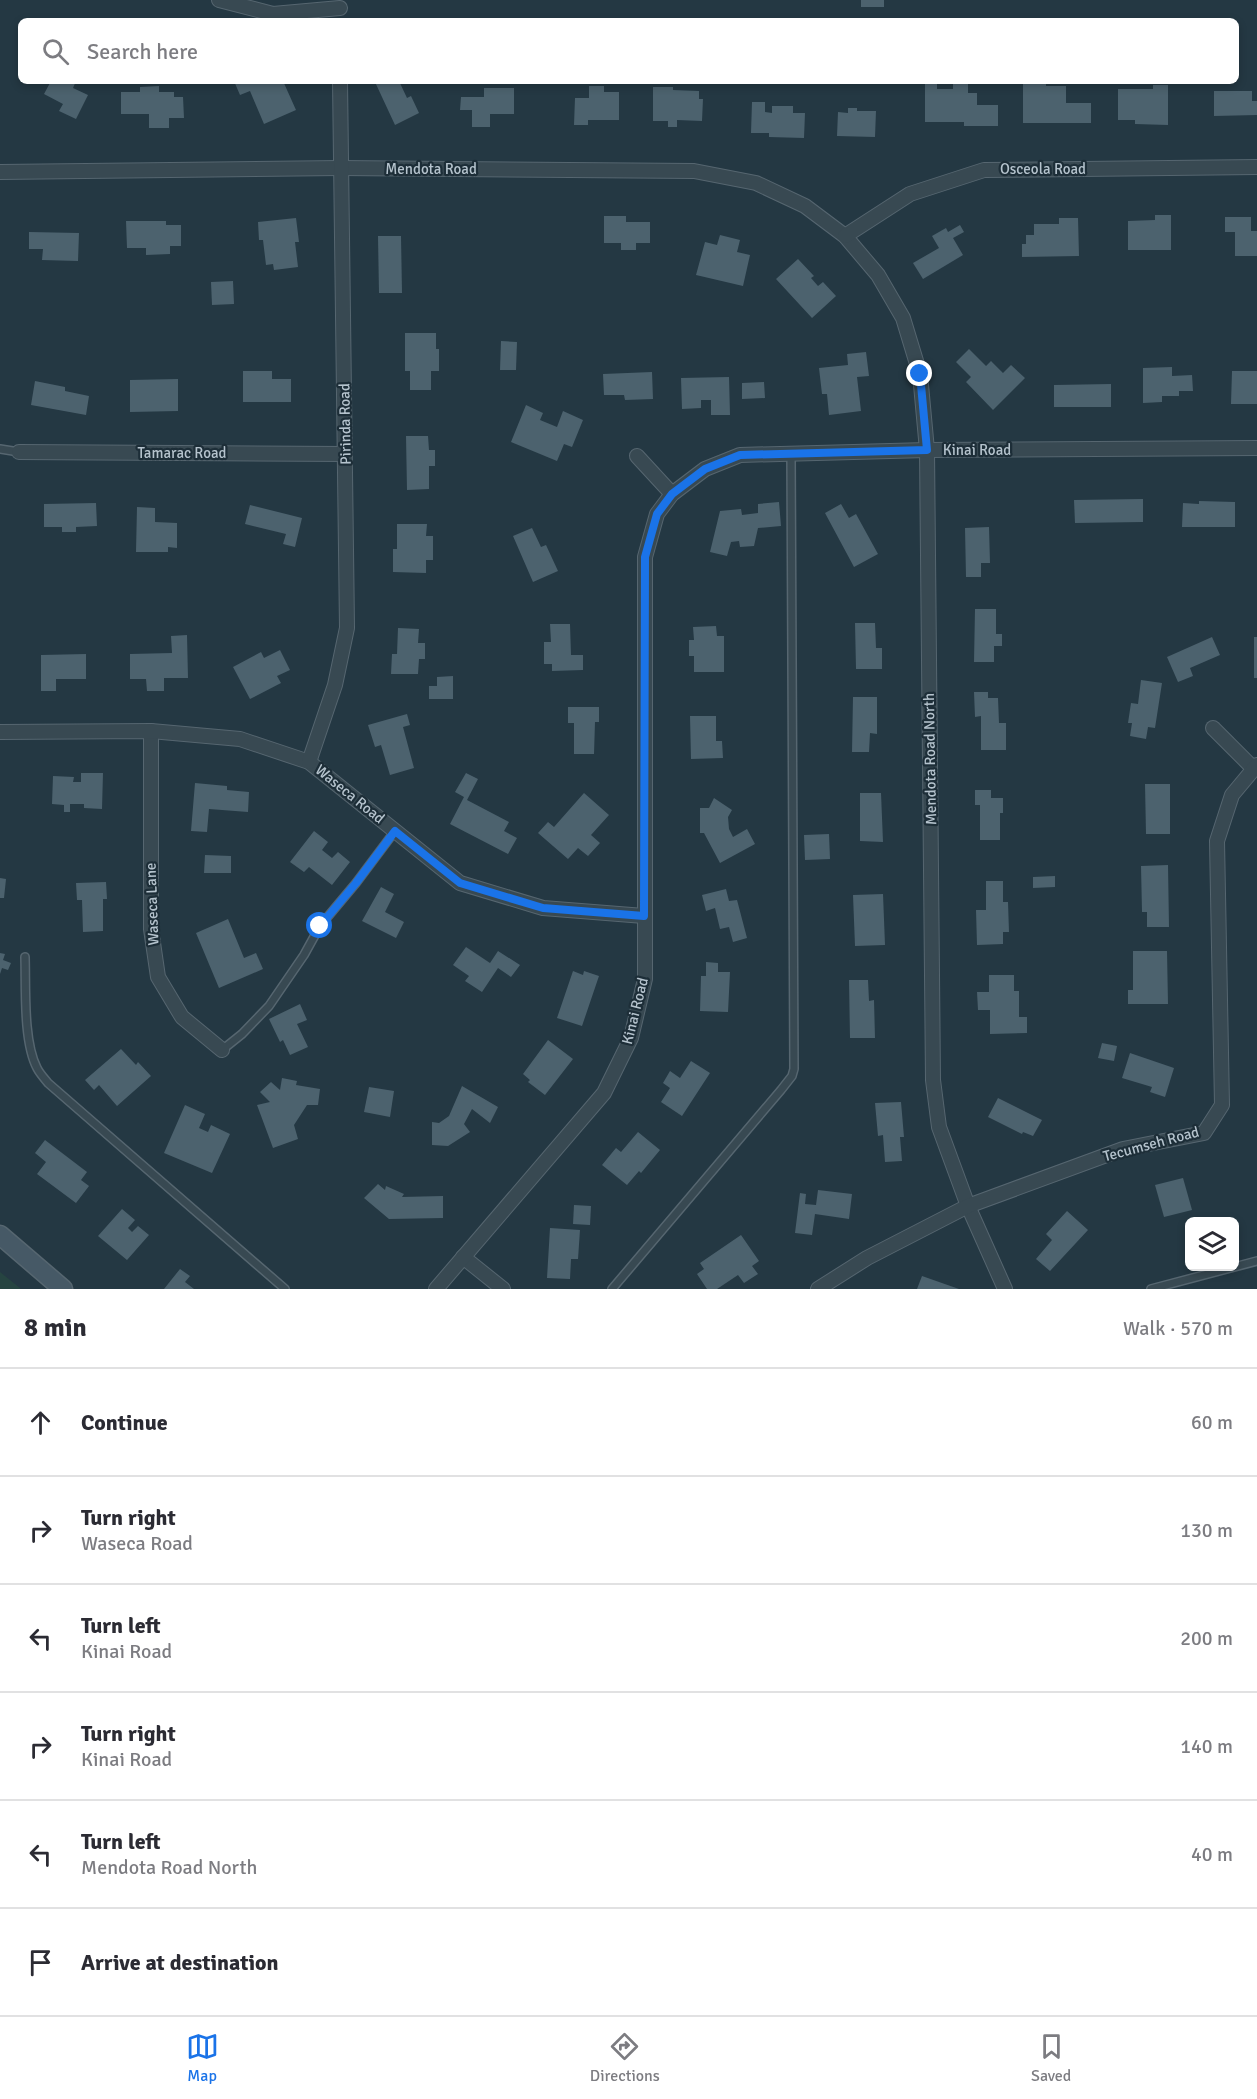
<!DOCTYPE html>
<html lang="en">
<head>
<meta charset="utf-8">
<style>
  :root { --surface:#fff; --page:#f2f2f3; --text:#2b2b33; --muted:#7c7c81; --line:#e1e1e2; --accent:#1a73e8 }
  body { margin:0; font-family:Signika,sans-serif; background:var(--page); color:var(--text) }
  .controls { position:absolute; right:18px; bottom:18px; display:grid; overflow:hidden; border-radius:9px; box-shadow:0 3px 9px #0003 }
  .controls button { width:54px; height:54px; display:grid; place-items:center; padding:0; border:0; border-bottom:2px solid var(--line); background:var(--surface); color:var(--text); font:30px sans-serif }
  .stop { position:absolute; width:18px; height:18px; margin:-14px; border:4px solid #1a73e8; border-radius:50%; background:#fff }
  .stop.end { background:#1a73e8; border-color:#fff; box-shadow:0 2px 6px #0008 }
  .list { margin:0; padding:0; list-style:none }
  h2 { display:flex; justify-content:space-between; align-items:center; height:78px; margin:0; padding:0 24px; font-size:26px }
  h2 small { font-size:20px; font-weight:400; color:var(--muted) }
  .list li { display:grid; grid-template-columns:39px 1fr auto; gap:18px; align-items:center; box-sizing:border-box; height:108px; padding:0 24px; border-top:2px solid var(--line) }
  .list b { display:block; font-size:22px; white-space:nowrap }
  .list p { margin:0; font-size:20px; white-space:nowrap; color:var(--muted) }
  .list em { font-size:20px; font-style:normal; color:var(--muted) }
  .icon { flex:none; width:33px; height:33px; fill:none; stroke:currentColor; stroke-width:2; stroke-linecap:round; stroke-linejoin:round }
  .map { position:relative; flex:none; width:1257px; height:1289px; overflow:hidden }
  .search { position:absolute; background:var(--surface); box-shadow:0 3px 9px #0003; left:18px; right:18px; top:18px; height:66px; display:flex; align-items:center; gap:15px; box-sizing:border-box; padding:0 21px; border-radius:9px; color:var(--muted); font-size:22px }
  .sheet { height:726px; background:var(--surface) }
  nav { display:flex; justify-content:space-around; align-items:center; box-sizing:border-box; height:84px; border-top:2px solid var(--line); background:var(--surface); font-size:16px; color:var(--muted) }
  nav a { display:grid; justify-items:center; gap:3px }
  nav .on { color:var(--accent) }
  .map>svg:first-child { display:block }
</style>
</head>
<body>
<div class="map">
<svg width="1257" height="1289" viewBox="0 0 1257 1289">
  <rect width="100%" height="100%" fill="#243843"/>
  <polygon fill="#264441" points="0,1272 20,1288 20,1289 0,1289"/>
  <g fill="#4c626e">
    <rect x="861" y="0" width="23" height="7"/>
    <polygon points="51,81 76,81 73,88 88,95 76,119 59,111 63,104 44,94"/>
    <polygon points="234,81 283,81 296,110 264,124 250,91 240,95"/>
    <polygon points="377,81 399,81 407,98 411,96 419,113 395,125 375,82"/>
    <polygon points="1023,81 1046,81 1046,86 1066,86 1066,103 1091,103 1091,123 1023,123"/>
    <polygon points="937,82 937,89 953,89 953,82 968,82 968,93 977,93 977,105 998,105 998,126 964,126 964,122 925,122 925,83"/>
    <polygon points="1153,85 1168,85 1168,125 1135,124 1135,120 1118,120 1118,89 1153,89"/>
    <polygon points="159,86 159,92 174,92 174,97 183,97 184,118 169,118 169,128 149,128 149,114 121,114 121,92 140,92 140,87"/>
    <polygon points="589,86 604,86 604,92 619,92 619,120 588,120 588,125 574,125 575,98 589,98"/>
    <polygon points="653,87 673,87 673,90 699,91 699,99 703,99 702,121 677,120 677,127 668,127 668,121 653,121"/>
    <polygon points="484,88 514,88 514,114 490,114 490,127 472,127 472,110 460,110 461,97 484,97"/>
    <polygon points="1214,91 1252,91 1252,101 1257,101 1257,115 1214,116"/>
    <polygon points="752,102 765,102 765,112 772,113 772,106 793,106 793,113 805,113 804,138 769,137 769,133 751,133"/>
    <polygon points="848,108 857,108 857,111 876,111 875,137 837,136 838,112 848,113"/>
    <polygon points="1155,215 1171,215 1171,250 1128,250 1128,221 1155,220"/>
    <polygon points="604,216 626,216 626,222 650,222 650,243 636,243 636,250 621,250 621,243 604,243"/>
    <polygon points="1225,217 1251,217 1251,231 1257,231 1257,256 1235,256 1235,232 1225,232"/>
    <polygon points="296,218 299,242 295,242 298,267 274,270 273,264 266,265 263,240 259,240 258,222"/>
    <polygon points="1059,218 1078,218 1079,256 1022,257 1022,244 1026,244 1026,235 1034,235 1034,224 1059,224"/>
    <polygon points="126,221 166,221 166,225 181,225 181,246 170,246 170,254 146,255 146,248 127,248"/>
    <polygon points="960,225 964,232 953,238 963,255 923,279 913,263 939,248 932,236 946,228 948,232"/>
    <polygon points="29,232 79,233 78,261 42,260 43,249 29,249"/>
    <polygon points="720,235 740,240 737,252 750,255 743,286 696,275 705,242 717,245"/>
    <polygon points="378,236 401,236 402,293 379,293"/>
    <polygon points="798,259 814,276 811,278 818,286 823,282 836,296 812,318 776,279"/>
    <polygon points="233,281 234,304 212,305 211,282"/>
    <polygon points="405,333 436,333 436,349 439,349 439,371 431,371 431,390 410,390 410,371 405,371"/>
    <polygon points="501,341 517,342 516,370 500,370"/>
    <polygon points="969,349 986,366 991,361 1003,373 1011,365 1025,378 993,410 966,382 971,377 956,362"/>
    <polygon points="866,352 869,376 857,377 861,411 829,415 827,394 822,394 819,368 848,365 847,354"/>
    <polygon points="1172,367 1172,376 1192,375 1193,391 1179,391 1179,396 1162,396 1162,402 1143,403 1143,368"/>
    <polygon points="243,371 272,371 272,379 291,379 291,402 243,402"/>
    <polygon points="1232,371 1257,371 1257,404 1231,404"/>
    <polygon points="652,372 653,399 625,400 624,395 604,395 603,374"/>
    <polygon points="729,377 730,415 711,415 711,400 701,400 701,408 682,409 681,378"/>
    <polygon points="178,379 178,411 130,412 130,380"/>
    <polygon points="35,381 65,387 65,391 89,396 86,415 31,405"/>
    <polygon points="764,382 765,398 742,399 742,383"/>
    <polygon points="1111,384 1111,407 1054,407 1054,385"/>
    <polygon points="526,405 543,413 540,420 557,427 563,411 583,420 572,447 564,444 557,461 511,442"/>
    <polygon points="406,436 428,436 429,450 435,450 435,466 429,466 429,489 407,490"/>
    <polygon points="1143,499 1143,522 1075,523 1074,500"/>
    <polygon points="1199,501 1235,502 1235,527 1182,527 1183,503 1199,504"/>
    <polygon points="779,502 781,526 758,528 754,546 740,547 739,541 731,542 727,556 710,552 720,511 741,509 742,515 758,513 758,504"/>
    <polygon points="96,503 97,526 76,527 76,532 62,532 62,527 44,527 44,504"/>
    <polygon points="841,504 849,518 856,514 878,554 854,567 825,513"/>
    <polygon points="250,505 302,518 295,547 283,544 286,534 245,524"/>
    <polygon points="137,507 155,508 155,522 177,523 177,548 168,547 168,552 136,552"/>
    <polygon points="397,524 427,524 426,536 433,536 433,560 426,560 426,573 393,572 393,549 397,549"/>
    <polygon points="989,527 990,563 981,563 981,577 966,577 965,528"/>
    <polygon points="532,528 541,547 546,545 558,571 533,582 513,536"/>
    <polygon points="975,609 996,609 996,634 1002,634 1002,646 994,646 994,662 974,662"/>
    <polygon points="855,623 875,623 876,648 882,648 882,669 856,669"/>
    <polygon points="550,624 570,624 571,655 583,655 583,670 552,671 552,664 544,664 544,642 551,642"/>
    <polygon points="716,626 717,636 724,636 724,672 694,672 694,656 689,656 689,640 694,640 693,627"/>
    <polygon points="398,628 419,629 418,643 425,643 425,659 419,659 418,674 391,674 392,654 397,654"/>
    <polygon points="187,635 188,678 164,678 164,691 147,691 146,679 130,679 130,654 172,653 171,636"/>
    <polygon points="1212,637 1220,655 1190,668 1193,676 1178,682 1167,657"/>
    <rect x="1254" y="637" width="3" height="41"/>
    <polygon points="280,650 290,670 277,676 281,683 250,699 233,667 261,652 264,658"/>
    <polygon points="86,654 86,679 56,679 56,691 41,691 41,655"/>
    <polygon points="453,676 453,699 429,699 429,686 437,686 437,677"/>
    <polygon points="1141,680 1162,683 1155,728 1148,727 1146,739 1130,736 1132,723 1128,723 1131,703 1138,704"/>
    <polygon points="974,692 988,692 988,698 998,698 999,723 1006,723 1006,750 981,750 981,716 975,717"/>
    <polygon points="853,697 877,697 877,734 870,733 869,752 852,752"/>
    <polygon points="568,707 599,707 599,722 595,722 594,754 574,754 574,723 568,723"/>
    <polygon points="407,714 410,725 403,727 414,768 390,775 381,745 375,747 368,725"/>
    <polygon points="690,716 716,716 716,741 722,741 723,758 691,759"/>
    <polygon points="81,773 103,773 102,809 84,808 84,804 70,804 70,812 64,812 64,805 52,804 53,776 74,777 73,782 81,782"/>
    <polygon points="466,773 478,779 467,800 509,822 504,831 517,838 508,854 450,824 464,797 455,792"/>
    <polygon points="195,783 227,786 227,790 249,792 248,812 209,809 207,832 191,831"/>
    <polygon points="1145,784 1170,784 1170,834 1146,834"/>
    <polygon points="975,790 991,790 991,798 1003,798 1003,813 1000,813 1000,840 980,840 980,805 975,805"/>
    <polygon points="584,793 609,815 591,835 600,843 588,856 578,848 568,859 538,833 548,822 554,827"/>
    <polygon points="860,793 881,793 883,842 860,841"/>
    <polygon points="714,798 732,810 728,817 729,829 733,837 747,829 755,844 720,863 704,833 700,833 700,808 709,808"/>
    <polygon points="314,831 328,842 322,850 332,858 338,852 350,862 332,885 309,867 304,872 290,862"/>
    <polygon points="829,834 830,859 805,860 804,835"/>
    <polygon points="205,855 231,856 231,873 204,873"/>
    <polygon points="1168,865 1169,927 1147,927 1147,912 1142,912 1141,866"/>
    <polygon points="1055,876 1055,887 1033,888 1033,877"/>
    <polygon points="0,878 6,879 4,898 0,898"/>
    <polygon points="986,881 1003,881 1003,902 1008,902 1009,932 1003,932 1003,944 977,945 976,910 986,910"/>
    <polygon points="106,882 107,899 103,899 103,931 83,932 82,900 77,900 76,883"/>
    <polygon points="381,887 394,894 385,912 404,922 396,938 362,921"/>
    <polygon points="726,889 729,901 737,900 747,938 733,942 729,927 720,929 715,908 706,911 702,895"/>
    <polygon points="883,894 885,945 855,946 853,895"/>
    <polygon points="228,919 244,958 256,953 263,969 219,988 196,933"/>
    <polygon points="466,947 490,963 498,951 520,965 511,977 498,968 482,992 465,981 469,976 453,965"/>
    <polygon points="1133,951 1167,951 1168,1004 1128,1004 1128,990 1133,990"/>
    <polygon points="0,953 5,954 3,960 11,963 8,970 2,968 0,974"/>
    <polygon points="706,962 718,963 718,972 730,972 728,1012 700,1011 701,976 706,976"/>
    <polygon points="573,971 583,975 584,971 599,976 582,1026 557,1018"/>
    <polygon points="989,975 1014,975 1014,991 1019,991 1019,1017 1027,1017 1027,1033 990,1034 990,1010 978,1010 977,992 989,992"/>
    <polygon points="849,980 868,980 869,1001 874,1000 875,1038 850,1038"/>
    <polygon points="300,1004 307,1020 297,1024 308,1047 290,1055 283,1040 280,1042 269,1019"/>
    <polygon points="548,1040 573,1059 545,1095 528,1082 530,1080 523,1074"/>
    <polygon points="1102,1043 1117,1046 1114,1061 1098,1058"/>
    <polygon points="121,1049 136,1065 138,1062 151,1076 117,1106 99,1085 94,1090 85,1080"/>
    <polygon points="1130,1053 1174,1068 1165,1097 1150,1092 1152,1087 1122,1078"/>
    <polygon points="691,1061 710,1073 682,1116 661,1102 670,1088 663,1083 670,1071 680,1078"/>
    <polygon points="282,1078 297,1081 296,1085 320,1089 318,1105 307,1105 294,1125 298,1139 273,1148 257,1105 270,1102 260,1092 271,1082 280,1090"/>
    <polygon points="462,1086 498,1107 490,1123 472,1109 464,1124 470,1132 448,1146 432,1145 432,1122 439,1123 449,1116"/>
    <polygon points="369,1087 394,1091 390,1117 364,1112"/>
    <polygon points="998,1098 1042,1120 1033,1136 1023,1132 1022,1134 988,1117"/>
    <polygon points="901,1102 904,1137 900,1137 902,1161 885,1162 883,1135 878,1136 875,1103"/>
    <polygon points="185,1105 205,1114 199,1128 208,1132 211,1125 230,1134 212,1173 164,1153"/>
    <polygon points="638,1132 660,1150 641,1173 639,1171 627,1185 602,1165 616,1148 621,1152"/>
    <polygon points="45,1140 87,1172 81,1180 89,1186 76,1203 37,1174 46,1162 35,1153"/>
    <polygon points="1183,1178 1192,1210 1164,1217 1155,1185"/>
    <polygon points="378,1184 385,1190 386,1186 404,1194 402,1197 443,1196 443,1218 389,1219 364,1198"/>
    <polygon points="818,1190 852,1194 849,1219 815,1214 812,1235 795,1233 800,1193 806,1194 805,1204 816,1205"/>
    <polygon points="574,1205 591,1206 590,1225 573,1224"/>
    <polygon points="122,1209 135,1220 128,1228 132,1232 138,1226 149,1235 127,1260 98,1236"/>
    <polygon points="1067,1211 1088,1230 1050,1271 1036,1259 1052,1240 1046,1234"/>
    <polygon points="550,1228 580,1230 578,1259 571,1259 570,1279 547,1278"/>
    <polygon points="741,1235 759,1261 752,1266 758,1274 744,1283 738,1275 717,1289 707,1289 697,1274 704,1269 700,1263"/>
    <polygon points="180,1269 190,1276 185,1282 194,1289 164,1289"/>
    <polygon points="922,1276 959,1289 917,1289"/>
  </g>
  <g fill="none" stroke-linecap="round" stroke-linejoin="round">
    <defs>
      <g id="service">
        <polyline points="0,449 19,452"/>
        <path d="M25,957C26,988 23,1041 37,1068C40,1074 45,1079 48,1083L285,1289"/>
        <polyline points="222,1050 242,1034 269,1006 304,955 320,926 356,883 395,831"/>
        <polyline points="612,1289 781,1090 792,1076 794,1069 791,454"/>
        <polyline points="1151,1289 1257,1261"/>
      </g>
      <g id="minor">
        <polyline points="219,0 273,14 340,8"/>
        <polyline points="0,172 340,168 694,171 756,183 805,206 845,236 878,275 903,318 920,374 927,450 933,1080 939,1127 968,1206 1005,1289"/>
        <polyline points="845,236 910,194 984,170 1257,167"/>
        <polyline points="19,452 345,454"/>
        <polyline points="637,456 672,494"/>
        <polyline points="1213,728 1254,769"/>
        <polyline points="151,731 151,929 158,977 182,1017 222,1050"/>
        <polyline points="0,732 151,731 240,739 309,762 460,883 543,908 644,916"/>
        <polyline points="309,762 335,685 347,628 340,81"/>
        <polyline points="463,1257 503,1289"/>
        <polyline points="436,1289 604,1093 631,1038 645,979 645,557 657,514 672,494 705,469 740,455 927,450 1257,448"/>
        <polyline points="818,1289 867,1258 968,1206 1123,1149 1204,1133 1222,1105 1217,841 1232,795 1257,765"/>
      </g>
      <polyline id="secondary" points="0,1235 63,1289"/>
    </defs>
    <use href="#service" stroke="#566670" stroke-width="10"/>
    <use href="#minor" stroke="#566670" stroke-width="16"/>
    <use href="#secondary" stroke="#566670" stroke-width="21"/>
    <use href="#service" stroke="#384952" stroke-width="7"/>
    <use href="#minor" stroke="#384952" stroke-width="14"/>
    <use href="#secondary" stroke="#465966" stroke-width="18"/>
  </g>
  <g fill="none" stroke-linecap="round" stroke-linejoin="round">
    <polyline stroke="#1a73e8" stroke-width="8" points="320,926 356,883 395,831 460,883 543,908 644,916 645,557 657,514 672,494 705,469 740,455 927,450 920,374"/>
  </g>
  <g text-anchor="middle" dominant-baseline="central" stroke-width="4.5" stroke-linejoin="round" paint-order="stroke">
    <g font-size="15" fill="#b5c3cd" stroke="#1d2e38">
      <text x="431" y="169">Mendota Road</text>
      <text x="1043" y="169">Osceola Road</text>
      <text transform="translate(345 424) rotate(-91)">Pirinda Road</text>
      <text x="977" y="450">Kinai Road</text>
      <text x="182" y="453">Tamarac Road</text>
      <text transform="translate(930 759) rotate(-91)">Mendota Road North</text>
      <text transform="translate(350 794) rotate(39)">Waseca Road</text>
      <text transform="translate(152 904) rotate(-92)">Waseca Lane</text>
      <text transform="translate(635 1011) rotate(-76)">Kinai Road</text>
      <text transform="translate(1151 1144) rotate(-15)">Tecumseh Road</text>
    </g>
  </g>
</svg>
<div class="controls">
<button><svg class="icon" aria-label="layers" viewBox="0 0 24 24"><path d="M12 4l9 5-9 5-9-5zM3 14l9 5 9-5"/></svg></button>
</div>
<div class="stop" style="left:320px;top:926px"></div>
<div class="stop end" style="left:920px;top:374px"></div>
<div class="search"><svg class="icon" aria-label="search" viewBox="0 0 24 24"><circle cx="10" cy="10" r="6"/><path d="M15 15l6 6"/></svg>Search here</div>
</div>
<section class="sheet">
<h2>8 min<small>Walk · 570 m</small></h2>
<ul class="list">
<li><svg class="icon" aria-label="ahead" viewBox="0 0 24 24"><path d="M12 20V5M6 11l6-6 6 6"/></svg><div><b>Continue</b></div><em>60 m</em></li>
<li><svg class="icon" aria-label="right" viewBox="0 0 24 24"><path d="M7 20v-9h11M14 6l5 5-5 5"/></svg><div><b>Turn right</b><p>Waseca Road</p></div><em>130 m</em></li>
<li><svg class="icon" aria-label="left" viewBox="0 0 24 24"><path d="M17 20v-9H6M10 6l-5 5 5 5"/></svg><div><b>Turn left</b><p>Kinai Road</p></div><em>200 m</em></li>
<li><svg class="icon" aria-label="right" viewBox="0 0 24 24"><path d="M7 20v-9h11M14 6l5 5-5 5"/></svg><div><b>Turn right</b><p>Kinai Road</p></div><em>140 m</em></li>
<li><svg class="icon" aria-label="left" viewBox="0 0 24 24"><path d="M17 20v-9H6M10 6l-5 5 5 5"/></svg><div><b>Turn left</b><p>Mendota Road North</p></div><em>40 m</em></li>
<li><svg class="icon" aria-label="arrive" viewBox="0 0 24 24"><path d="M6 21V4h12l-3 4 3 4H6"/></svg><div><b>Arrive at destination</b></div></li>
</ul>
</section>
<nav>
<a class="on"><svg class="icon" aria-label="map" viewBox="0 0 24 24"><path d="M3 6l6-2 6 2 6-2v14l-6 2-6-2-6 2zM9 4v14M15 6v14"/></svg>Map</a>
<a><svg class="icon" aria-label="directions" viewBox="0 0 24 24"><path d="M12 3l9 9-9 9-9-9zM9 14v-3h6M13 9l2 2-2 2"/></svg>Directions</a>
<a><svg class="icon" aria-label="saved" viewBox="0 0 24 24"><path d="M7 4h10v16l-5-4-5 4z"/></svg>Saved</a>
</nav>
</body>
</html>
